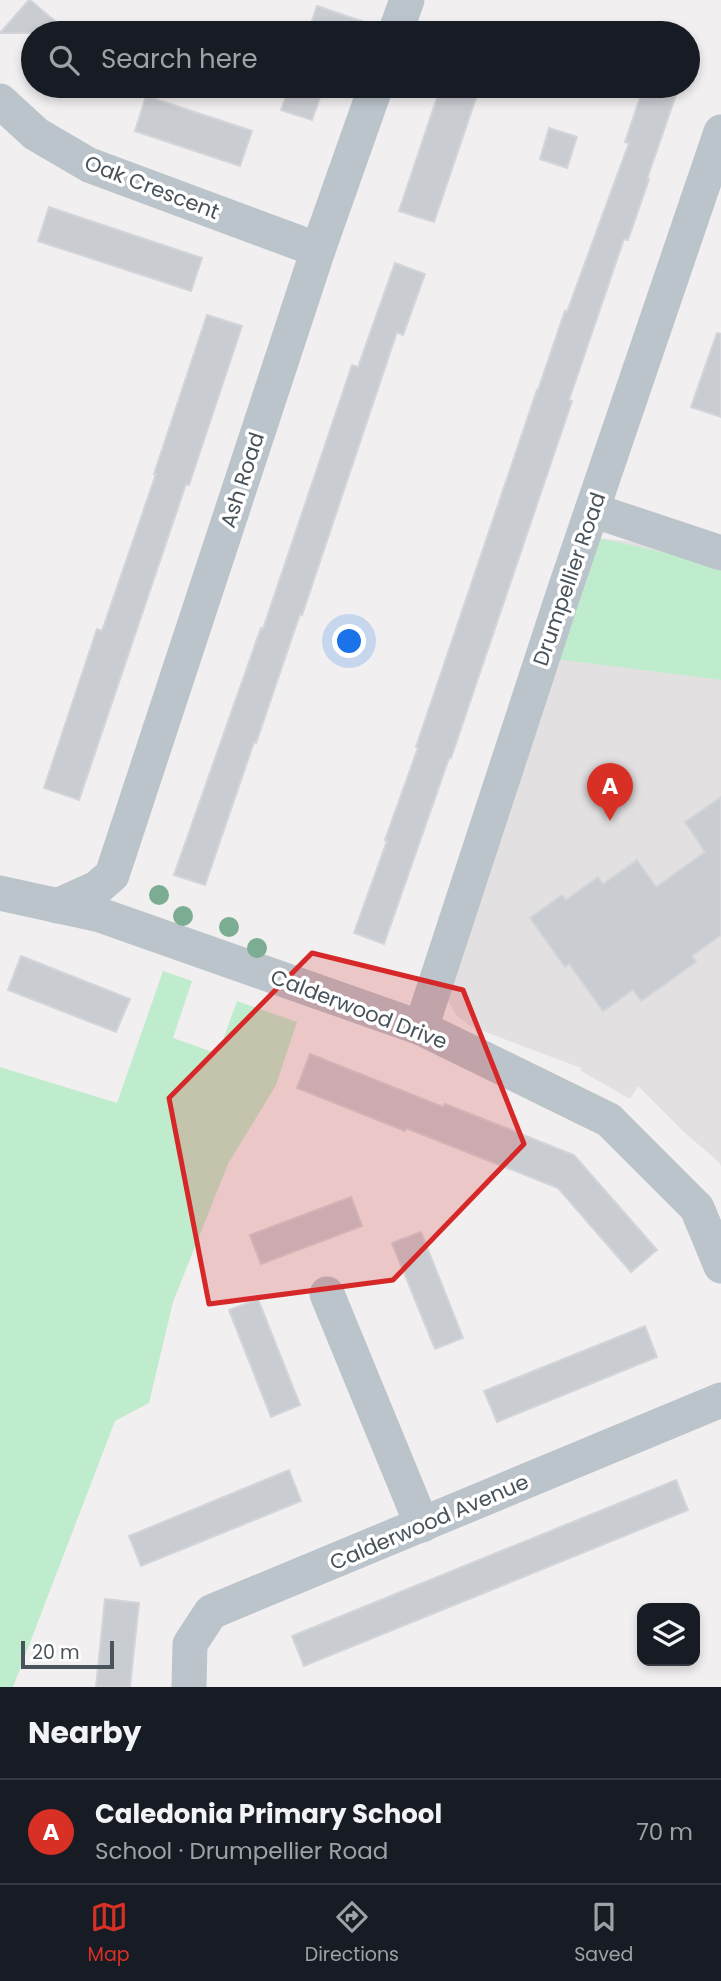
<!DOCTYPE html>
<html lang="en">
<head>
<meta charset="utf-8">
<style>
  :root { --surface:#171b24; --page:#242831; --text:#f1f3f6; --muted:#9ea1a6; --line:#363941; --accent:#d93025 }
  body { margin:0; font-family:Poppins,sans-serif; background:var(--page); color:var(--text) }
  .controls { position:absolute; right:21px; bottom:21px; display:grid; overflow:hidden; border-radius:14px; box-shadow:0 4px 10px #0003 }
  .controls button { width:63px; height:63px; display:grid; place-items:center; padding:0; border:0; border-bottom:2px solid var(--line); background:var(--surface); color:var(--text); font:35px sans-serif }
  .scale { position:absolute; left:21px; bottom:18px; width:93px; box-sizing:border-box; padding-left:7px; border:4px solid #48535b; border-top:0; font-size:19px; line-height:24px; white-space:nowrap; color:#48535b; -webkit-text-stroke:5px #fff; paint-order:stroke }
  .you { position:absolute; left:350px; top:642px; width:24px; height:24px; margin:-18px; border:5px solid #fff; border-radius:50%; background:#1a73e8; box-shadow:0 0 0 10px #1a73e833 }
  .badge { display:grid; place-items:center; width:46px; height:46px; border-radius:50%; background:var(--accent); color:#fff; font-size:23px; font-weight:700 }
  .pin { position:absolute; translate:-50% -58px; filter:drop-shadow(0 2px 4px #0008) }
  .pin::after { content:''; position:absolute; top:37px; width:24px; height:21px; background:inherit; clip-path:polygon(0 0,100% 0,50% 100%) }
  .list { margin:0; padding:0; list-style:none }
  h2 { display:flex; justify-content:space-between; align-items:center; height:91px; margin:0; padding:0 28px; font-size:30px }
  h2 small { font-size:23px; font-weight:400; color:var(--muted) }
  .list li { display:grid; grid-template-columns:46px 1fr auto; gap:21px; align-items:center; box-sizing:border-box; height:105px; padding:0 28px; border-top:2px solid var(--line) }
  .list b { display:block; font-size:26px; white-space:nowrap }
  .list p { margin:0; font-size:23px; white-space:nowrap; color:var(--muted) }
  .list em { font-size:23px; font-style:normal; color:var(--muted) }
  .icon { flex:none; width:38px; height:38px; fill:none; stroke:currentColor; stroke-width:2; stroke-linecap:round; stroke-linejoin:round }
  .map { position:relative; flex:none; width:721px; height:1687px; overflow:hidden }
  .search { position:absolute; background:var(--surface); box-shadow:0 4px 10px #0003; left:21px; right:21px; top:21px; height:77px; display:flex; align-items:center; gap:18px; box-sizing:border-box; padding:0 24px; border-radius:38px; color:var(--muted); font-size:26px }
  .sheet { height:196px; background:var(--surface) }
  nav { display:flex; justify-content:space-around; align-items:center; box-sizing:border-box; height:98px; border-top:2px solid var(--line); background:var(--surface); font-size:19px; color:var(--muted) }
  nav a { display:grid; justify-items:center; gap:4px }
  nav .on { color:var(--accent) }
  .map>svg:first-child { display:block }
</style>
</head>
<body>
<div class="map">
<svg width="721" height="1687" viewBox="0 0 721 1687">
  <rect width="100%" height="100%" fill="#f1efef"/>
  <polygon fill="#e2e0e0" points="598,538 709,550 721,555 721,1167 720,1163 685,1133 638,1086 630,1099 581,1071 581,1068 470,1026 456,1015 445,995"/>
  <g fill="#c0ecce">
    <polygon points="598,538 721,565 721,680 556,659"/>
    <polygon points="163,971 192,981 173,1038 218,1054 237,1001 297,1022 276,1085 228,1164 173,1302 149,1403 115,1421 13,1687 0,1687 0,1067 117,1103"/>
  </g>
  <g fill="#c9ccd1" stroke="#d3d5da" stroke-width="2">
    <polygon points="29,0 30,0 69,33 0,33"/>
    <polygon points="317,6 376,26 375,33 308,33"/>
    <polygon points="290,86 324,86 312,120 281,110"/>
    <polygon points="441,86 480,86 434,222 399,211"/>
    <polygon points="644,86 679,86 647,179 649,179 628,240 624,239 569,400 572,401 451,758 449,758 384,944 354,933 387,841 385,840 418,748 416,747 537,390 538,390 565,311 567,312 629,143 625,142"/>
    <polygon points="146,96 252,131 240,166 135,131"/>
    <polygon points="549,128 577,137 567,168 540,159"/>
    <polygon points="49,207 202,258 191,291 38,241"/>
    <polygon points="395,263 425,274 403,335 397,332 302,615 300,614 256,743 254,742 205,885 174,875 261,628 263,629 352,365 358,367"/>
    <polygon points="207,315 242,326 189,485 186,484 79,800 44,788 97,629 102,631 156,474 154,474"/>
    <polygon points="717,333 721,334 721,417 691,407"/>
    <polygon points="721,797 721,935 692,956 696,962 641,1001 633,990 603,1011 569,964 565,967 530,918 562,895 566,900 598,877 603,884 637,860 656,887 705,852 685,822"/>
    <polygon points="21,956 130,999 116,1032 8,990"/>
    <polygon points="310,1054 443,1107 445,1104 574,1155 657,1250 631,1272 558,1188 406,1128 405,1131 297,1088"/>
    <polygon points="351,1197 362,1226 261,1264 250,1235"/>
    <polygon points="421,1232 463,1338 435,1349 392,1243"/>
    <polygon points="258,1299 300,1405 271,1417 229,1310"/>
    <polygon points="645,1326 657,1357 497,1422 484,1391"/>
    <polygon points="289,1470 301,1501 141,1566 129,1536"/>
    <polygon points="676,1480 688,1510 304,1666 292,1636"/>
    <polygon points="105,1599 139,1603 130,1687 96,1687"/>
  </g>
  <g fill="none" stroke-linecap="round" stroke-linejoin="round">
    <g stroke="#bbc4cb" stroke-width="35">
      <polyline points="395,33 407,0"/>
      <polyline points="0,101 36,134 89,165 318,250"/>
      <polyline points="592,510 721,553"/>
      <polyline points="0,893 100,915 421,1028 609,1120 697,1208 721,1266"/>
      <polyline points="57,906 97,888 112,875 318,250 376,86"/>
      <polyline points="421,1028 563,595 721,132"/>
      <polyline points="327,1294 422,1525"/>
      <polyline points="189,1687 190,1644 211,1612 721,1400"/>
    </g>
  </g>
  <g fill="#7cad92">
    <circle cx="159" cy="895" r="10"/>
    <circle cx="183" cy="916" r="10"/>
    <circle cx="229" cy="927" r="10"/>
    <circle cx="257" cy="948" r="10"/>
  </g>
  <path fill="#d62828" fill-opacity="0.2" stroke="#d62828" stroke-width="5" stroke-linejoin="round" d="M312,953L463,990L524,1144L393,1280L209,1304L169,1098Z"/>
  <g text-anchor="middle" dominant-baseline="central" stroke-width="7" stroke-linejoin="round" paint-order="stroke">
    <g font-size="21" fill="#48535b" stroke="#fff">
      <text transform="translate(152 187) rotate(21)">Oak Crescent</text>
      <text transform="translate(242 480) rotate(-72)">Ash Road</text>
      <text transform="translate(569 579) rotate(-71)">Drumpellier Road</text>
      <text transform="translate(359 1009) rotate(21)">Calderwood Drive</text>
      <text transform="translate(429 1522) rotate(-23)">Calderwood Avenue</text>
    </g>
  </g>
</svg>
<div class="controls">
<button><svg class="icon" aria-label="layers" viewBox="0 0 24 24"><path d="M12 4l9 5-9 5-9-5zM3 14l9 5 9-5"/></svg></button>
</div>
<div class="scale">20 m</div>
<div class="you"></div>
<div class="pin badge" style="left:610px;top:821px">A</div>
<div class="search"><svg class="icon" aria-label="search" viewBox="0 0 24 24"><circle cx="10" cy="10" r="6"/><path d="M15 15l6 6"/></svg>Search here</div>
</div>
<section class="sheet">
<h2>Nearby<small></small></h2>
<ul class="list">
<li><span class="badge">A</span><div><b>Caledonia Primary School</b><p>School · Drumpellier Road</p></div><em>70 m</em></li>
</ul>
</section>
<nav>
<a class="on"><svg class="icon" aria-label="map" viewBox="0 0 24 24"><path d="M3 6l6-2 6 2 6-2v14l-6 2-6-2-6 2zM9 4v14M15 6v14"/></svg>Map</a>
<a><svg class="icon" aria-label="directions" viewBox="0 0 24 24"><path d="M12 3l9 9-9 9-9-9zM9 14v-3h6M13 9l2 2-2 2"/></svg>Directions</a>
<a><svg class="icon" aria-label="saved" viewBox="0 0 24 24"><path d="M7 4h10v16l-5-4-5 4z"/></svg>Saved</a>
</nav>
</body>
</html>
